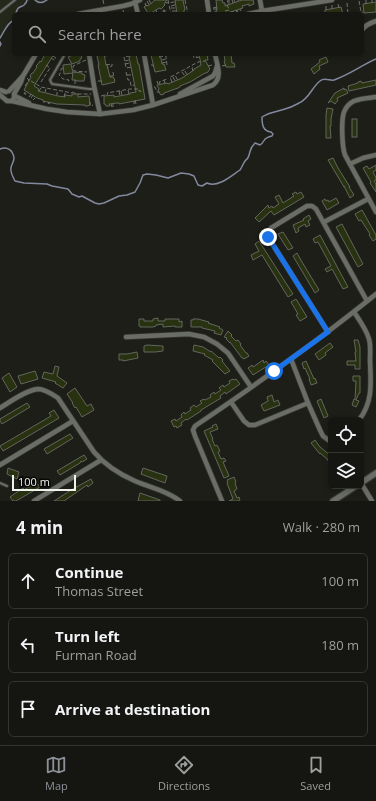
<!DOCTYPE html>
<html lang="en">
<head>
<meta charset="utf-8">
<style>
  :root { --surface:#151611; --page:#1e1f1a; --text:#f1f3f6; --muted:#9d9f9f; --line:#343531; --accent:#8c9099 }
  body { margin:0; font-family:"Open Sans",sans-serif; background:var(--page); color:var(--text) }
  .controls { position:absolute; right:12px; bottom:12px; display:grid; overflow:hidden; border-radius:6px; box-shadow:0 2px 6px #0003 }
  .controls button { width:36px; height:36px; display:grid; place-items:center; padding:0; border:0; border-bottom:1px solid var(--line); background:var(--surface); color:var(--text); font:20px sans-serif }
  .scale { position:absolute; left:12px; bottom:10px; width:64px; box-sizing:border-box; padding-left:4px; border:2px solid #f0f2ed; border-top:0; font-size:11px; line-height:14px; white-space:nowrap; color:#f0f2ed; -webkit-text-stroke:3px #070805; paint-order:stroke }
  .stop { position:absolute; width:12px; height:12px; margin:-9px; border:3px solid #1a73e8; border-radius:50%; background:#fff }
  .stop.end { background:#1a73e8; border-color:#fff; box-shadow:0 1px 4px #0008 }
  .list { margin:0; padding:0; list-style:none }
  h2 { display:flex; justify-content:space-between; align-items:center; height:52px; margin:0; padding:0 16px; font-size:17px }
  h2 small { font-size:13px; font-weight:400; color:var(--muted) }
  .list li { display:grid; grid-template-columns:26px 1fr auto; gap:12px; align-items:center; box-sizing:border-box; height:56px; margin:0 8px 8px; padding:0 8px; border:1px solid var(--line); border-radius:6px }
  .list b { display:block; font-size:15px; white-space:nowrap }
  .list p { margin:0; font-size:13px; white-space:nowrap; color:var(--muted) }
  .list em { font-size:13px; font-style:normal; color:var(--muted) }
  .icon { flex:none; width:22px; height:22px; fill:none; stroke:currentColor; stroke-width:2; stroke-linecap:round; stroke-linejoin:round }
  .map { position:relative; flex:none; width:376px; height:501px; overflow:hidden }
  .search { position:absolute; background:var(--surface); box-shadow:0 2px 6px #0003; left:12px; right:12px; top:12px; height:44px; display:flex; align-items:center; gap:10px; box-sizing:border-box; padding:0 14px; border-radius:6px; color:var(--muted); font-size:15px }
  .sheet { height:244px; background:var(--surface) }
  nav { display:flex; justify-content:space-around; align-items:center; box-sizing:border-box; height:56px; border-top:1px solid var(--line); background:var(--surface); font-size:11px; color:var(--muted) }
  nav a { display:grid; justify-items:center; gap:2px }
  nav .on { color:var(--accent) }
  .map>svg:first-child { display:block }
</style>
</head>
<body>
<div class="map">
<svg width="376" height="501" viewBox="0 0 376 501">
  <rect width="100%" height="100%" fill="#1c1e17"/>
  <polygon fill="#24281b" points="0,0 46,0 41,3 36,2 32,0 22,4 19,9 17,14 14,14 14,18 9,23 0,37"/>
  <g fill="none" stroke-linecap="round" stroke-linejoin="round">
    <g stroke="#83889e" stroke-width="1.5">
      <path d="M35,0C39,4 43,3 47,0"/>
      <path d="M16,14C17,6 20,8 24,5C25,4 27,1 27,0"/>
      <path d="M0,38C4,32 7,23 14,20"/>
      <polyline points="0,42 1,44 0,46"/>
      <path d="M0,149C7,146 13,150 14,158C14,162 11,165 11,168C10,172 13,177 15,181L24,183L47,184L52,186L68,189L72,194L79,197L82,196L95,203L99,204L104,203L119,196L127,195L135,192L140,183L143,175L147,174L156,175L168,178L181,173L189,174L194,176L198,185L202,186L207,183C218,188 231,176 240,170C242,167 243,164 245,161C248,158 248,159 249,155C251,149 250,148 255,143L260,145C266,141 262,138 272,136L273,134L271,132C263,131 262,125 262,117C271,111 278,112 288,108C292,107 295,105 299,103C309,99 312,87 320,81C324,77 330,81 334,80C349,75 362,65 376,59"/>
    </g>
  </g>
  <g fill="#283110" stroke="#63665e">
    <polygon points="155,0 167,0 164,4 165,5 161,9 159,8 151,13 150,12 148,13 144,7 147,5 148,6"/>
    <polygon points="175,0 183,0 185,10 184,10 184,14 177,14"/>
    <polygon points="216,0 222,0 223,3 225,3 225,6 242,0 253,0 254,4 249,6 249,4 242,6 243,8 227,13 217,14 216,10 217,10"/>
    <polygon points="376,2 376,12 364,13 363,4"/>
    <polygon points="341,7 343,14 325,14 325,10"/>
    <polygon points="45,54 54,54 34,86 39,89 38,91 58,96 65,97 65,95 72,96 72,94 78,94 78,97 89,96 90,104 88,106 85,106 85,105 57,104 43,101 43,100 37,98 24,90 31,77 30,76 32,73 33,73 37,67 36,66 38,64 40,61 41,62"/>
    <polygon points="72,54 80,54 82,58 80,59 80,61 72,64 68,57 73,55"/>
    <polygon points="98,54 104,54 106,65 107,65 110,77 113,77 114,78 115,82 102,85 98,65 99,65 97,56 98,56"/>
    <polygon points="130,54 136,54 138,64 139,64 145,99 119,104 119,103 117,103 109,104 110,106 106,106 105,104 104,104 104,96 114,95 114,97 130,94 130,93 136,92 129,57 130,57"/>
    <polygon points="159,54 160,58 161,58 162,64 164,64 166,70 155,72 151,55"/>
    <polygon points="199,54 207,54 207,55 208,60 205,60 210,69 209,70 208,72 206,73 205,73 190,82 180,86 180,87 178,88 164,93 164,94 161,95 160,94 158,90 159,89 157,85 167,83 168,84 182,78 194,70 194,69 201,65"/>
    <polygon points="224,54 231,54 232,63 234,63 235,67 226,67 224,61 225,61"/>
    <polygon points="326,57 328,62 319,66 320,69 314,74 311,69 320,62 319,60"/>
    <polygon points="71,64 73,73 64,74 63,65"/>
    <polygon points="73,72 82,73 82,74 85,75 84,81 76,81 76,80 72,80"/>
    <polygon points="376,80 376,85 349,91 348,86 358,83 358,82 361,81 362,83"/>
    <polygon points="344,88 344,90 346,89 348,93 337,98 338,100 335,104 331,101 328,103 335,93"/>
    <polygon points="327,108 333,109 331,119 331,126 330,126 331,138 326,138 326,115"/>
    <rect x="352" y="119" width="5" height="18"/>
    <polygon points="333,158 338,168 350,187 349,187 354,195 350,198 344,186 344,187 328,160"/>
    <polygon points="376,165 376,170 373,172 376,178 376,180 374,181 376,184 376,192 370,183 371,182 363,168 367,166 369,169"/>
    <polygon points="296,192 297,194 301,192 304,197 274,215 271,211 259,222 255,218 268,205 269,208 272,206 273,208 279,204 275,197 279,195 283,203 294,196 292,194"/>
    <polygon points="336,198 339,203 327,210 322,201 325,199 326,201 328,200 329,202"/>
    <polygon points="362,210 376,235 376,239 373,241 369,235 370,234 361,220 359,221 355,214"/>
    <polygon points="309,215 311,219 308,221 310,225 306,227 305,224 298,228 299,231 296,233 293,225 304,220 303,219"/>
    <polygon points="342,224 363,264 358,267 336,227"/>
    <polygon points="283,232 293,248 288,250 278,234"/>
    <polygon points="320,235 348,287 343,289 332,269 327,272 325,269 331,266 318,242 315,243 313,239"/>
    <polygon points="259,241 293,294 288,297 262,255 253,260 251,255 259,251 255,244"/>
    <polygon points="297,253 302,262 319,290 315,293 293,256"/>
    <polygon points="296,299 307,317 300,321 296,315 298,314 291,302"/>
    <polygon points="158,318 158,321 165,321 165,319 179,319 179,322 182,321 182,327 175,327 175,326 163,327 163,324 156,325 156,326 153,327 140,327 140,326 139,326 139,319 144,319 144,321 153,321 153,319"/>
    <polygon points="193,319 198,319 209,322 208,323 220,327 219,328 223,330 221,335 214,333 215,331 202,328 202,327 191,327 191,320 193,320"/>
    <polygon points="228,331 232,335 231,336 236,341 238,340 241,344 240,345 246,353 247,353 249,356 244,359 243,358 242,358 230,342 230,343 226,339 227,338 224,337"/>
    <polygon points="354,340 358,340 360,347 360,369 355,369 355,365 347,365 347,361 356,361 355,352 356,352"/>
    <polygon points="330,343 333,347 325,353 326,355 319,360 315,354"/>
    <polygon points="147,345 163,346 163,351 155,352 144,352 144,346"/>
    <polygon points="194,345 203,347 211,352 211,351 219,358 220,357 223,360 222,361 230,371 225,374 212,361 213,360 204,355 205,354 193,351"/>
    <polygon points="137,352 138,358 123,361 123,360 119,360 119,354 127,354"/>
    <polygon points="263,360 264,363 266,361 269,365 253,375 248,368 252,365 253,367"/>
    <polygon points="306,361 314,379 315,378 317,383 311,385 309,379 310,379 305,368 304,369 302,363"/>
    <polygon points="55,366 59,367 57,376 67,383 63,388 55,383 56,382 42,378 44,372 53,374"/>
    <polygon points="35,371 38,379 21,384 18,376"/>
    <polygon points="9,373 17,387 10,392 2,378"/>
    <polygon points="353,376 360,376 360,393 359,393 356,400 359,401 356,407 352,405 354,399 355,400 356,381 353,381"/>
    <polygon points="233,379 234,380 236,379 240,384 226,394 225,392 220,396 221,398 201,410 201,411 187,420 186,419 181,423 182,425 177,428 176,426 174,427 171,421 175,419 176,421 182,417 181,415 184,412 185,414 191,410 190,408 194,405 196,407 202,403 200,401 204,399 205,400 211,397 210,395 214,392 215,394 221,390 219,388 223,385 224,387 230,383 229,381"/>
    <polygon points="75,388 87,406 91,404 94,410 82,417 76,407 75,408 72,403 73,403 67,394"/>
    <polygon points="272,395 274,402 278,400 280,405 264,411 261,405 268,401 267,397"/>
    <polygon points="321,399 328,416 324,418 317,401"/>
    <polygon points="27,403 30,407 2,424 0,421 0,419"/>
    <polygon points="54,410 59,418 3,451 0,446 51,416 49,413"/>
    <polygon points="216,424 218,429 210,432 213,439 212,439 215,446 217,445 220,451 218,452 221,459 224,458 226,461 223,462 229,476 224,478 204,431 213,427 212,426"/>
    <polygon points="70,434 73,438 47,454 44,449"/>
    <polygon points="315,440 320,447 331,456 331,465 327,459 320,453 320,454 311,443"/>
    <polygon points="84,455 87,459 82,462 81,461 80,463 60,475 57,471"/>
    <polygon points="8,468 19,472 17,479 7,474"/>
    <polygon points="143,468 167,476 165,483 141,474"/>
    <polygon points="234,477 236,482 235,483 237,489 234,491 237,498 239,497 240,500 238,501 229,501 233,499 227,483 228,482 227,480"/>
    <polygon points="91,479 93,483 88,487 87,485 64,501 54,501 71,490"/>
    <polygon points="36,482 40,487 16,501 13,501 10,497 23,488 24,490"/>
    <polygon points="140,493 160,500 160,501 138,501"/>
  </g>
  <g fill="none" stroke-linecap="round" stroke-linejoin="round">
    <defs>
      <g id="service">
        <polyline points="164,11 165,14"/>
        <polyline points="0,12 15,0"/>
        <polyline points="65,54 50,80 52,84 89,89 93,89"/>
        <polyline points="0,483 7,486"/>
      </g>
      <g id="minor">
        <polyline points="207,0 209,14"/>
        <polyline points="260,0 262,11"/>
        <polyline points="135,2 138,14"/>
        <polyline points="78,14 123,6 131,4 140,0"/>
        <polyline points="248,14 262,11 332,0"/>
        <path d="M362,30C365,25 370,23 376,21"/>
        <polyline points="89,54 94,86 100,114"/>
        <polyline points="144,54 153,105"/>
        <polyline points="0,90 6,92"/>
        <polyline points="9,91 22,77"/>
        <polyline points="180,94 213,76 215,73 217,66"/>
        <path d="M0,95L7,101H12L47,109L67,112L100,114L133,110L153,105L213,85C223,77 217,65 215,54"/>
        <polyline points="15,96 29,103"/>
        <path d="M376,97C369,98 361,98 354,101C350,103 346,107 344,112C341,120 342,147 345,155L376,212"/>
        <polyline points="12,101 14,98 14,94 21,82 23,76 36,54"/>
        <polyline points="350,164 363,158 376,155"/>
        <polyline points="324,222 368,199"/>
        <path d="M354,312C360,321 366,329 369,339C371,346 370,354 370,361C371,383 373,402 359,420"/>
        <path d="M328,332L270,240C268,235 268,232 271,228L307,206H312L316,209L367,301"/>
        <polyline points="126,337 189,334 204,337 217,344 228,353 251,387"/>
        <polyline points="291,359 308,403 320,430 323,436 331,442"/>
        <polyline points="231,402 244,421 249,425 255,425 308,403"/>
        <path d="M0,408C10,402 26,390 38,389C45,389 52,394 58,398L94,452C105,465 119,474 135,481C151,488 166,490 180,501"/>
        <polyline points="0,465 73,421"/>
        <polyline points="361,483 372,501"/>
        <polyline points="34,501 101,460"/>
        <path d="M222,501L195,436L193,430L195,426C257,384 318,341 376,294"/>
      </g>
      <g id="tertiary">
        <polyline points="361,483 376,473"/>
        <polyline points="333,501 356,486"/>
      </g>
    </defs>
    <use href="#service" stroke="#363733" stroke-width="4"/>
    <use href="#minor" stroke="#363733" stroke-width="6"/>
    <use href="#tertiary" stroke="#363733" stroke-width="8"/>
    <g stroke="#71736d" stroke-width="1" stroke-dasharray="4 2" stroke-linecap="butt">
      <polyline points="103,0 104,5"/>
      <polyline points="149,0 151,4"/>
      <polyline points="168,0 171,14"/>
      <polyline points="185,0 188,14"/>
      <polyline points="229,0 229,4"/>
      <polyline points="232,0 233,3"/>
      <polyline points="234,0 235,2"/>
      <polyline points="238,0 238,1"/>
      <polyline points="366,0 366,4"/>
      <polyline points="372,0 372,3"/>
      <polyline points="376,0 376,1"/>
      <polyline points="147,1 149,5"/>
      <polyline points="359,1 361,12 363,12"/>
      <polyline points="165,2 166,3 174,2 175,1"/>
      <polyline points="145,3 146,6"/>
      <polyline points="347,3 348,14"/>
      <polyline points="338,4 339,8"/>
      <polyline points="332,5 332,9"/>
      <polyline points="171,6 175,5 174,4 175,4"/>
      <polyline points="326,6 326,10"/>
      <polyline points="171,8 176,8"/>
      <polyline points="213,8 217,7"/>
      <polyline points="213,9 217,9"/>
      <polyline points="240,9 241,11"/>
      <polyline points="123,10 124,14"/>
      <polyline points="156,10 157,14"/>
      <polyline points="236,10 237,13"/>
      <polyline points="237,10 238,12"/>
      <polyline points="172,11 177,11"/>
      <polyline points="225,11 229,10 227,4 228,0"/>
      <polyline points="233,11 234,14"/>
      <polyline points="149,12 151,14"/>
      <polyline points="152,12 154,14"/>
      <polyline points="214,12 216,12"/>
      <polyline points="70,54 71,56"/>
      <polyline points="193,54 194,58 200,57"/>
      <polyline points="105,56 111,55 110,54"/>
      <polyline points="130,56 124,57 126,68 132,67"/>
      <polyline points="208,56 210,55"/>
      <polyline points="159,57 166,56 167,65 165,65"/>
      <polyline points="197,57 196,55 198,54"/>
      <polyline points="51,58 54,60 56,58 53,56"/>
      <polyline points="86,60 73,66 74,71 87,72"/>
      <polyline points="162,60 166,59"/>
      <polyline points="125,61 129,60"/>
      <polyline points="162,63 166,62"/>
      <polyline points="125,64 130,63"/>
      <polyline points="106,65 112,64 112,66 107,68"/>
      <polyline points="151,65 153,65 154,68"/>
      <polyline points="208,66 212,65"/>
      <polyline points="222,66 226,65"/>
      <polyline points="63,68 61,69 61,72 59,75 63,79 69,80 68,82"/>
      <polyline points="185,71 187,75"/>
      <polyline points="193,71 192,68 194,66"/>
      <polyline points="113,72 114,78"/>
      <polyline points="126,72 128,80 130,80 131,86 134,85"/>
      <polyline points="182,72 185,76"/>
      <polyline points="176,74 198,62 205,61"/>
      <polyline points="127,75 132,75"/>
      <polyline points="110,76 113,76"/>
      <polyline points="173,77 175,81"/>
      <polyline points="164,80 165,83"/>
      <polyline points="31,81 41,87 72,93"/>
      <polyline points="98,81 102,81"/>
      <polyline points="157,81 158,84"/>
      <polyline points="41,82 50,68 46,65"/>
      <polyline points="172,82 170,77 175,75 177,79 178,80"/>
      <polyline points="75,84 75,80"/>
      <polyline points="160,84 159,82 167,79"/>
      <polyline points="25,86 29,80 27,78"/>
      <polyline points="154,87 155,87 157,92 159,92"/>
      <polyline points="128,90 129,94"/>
      <polyline points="39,91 41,88"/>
      <polyline points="119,91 120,96"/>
      <polyline points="121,91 122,95 124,95"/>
      <polyline points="45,92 46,89"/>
      <polyline points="72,92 77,94 91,94"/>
      <polyline points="24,94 25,92"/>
      <polyline points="25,95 26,93"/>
      <polyline points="57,95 57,92"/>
      <polyline points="101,96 108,94 107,93 130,89 139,89 139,91 141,91 141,92"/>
      <polyline points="29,97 31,94"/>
      <polyline points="64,97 65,93"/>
      <polyline points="31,98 33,95"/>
      <polyline points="33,100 35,98"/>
      <polyline points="135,100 136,104"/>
      <polyline points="134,101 134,104"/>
      <polyline points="90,102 90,106 93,105"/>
      <polyline points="44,103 44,101"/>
      <polyline points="48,104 49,102"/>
      <polyline points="49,104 50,102"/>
      <polyline points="111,104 112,107"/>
      <polyline points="113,104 113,107"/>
    </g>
    <use href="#service" stroke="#6a6d65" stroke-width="2"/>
    <use href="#minor" stroke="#6a6d65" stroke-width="4.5"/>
    <use href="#tertiary" stroke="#6a6d65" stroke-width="5.5"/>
  </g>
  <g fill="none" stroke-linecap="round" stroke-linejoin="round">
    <polyline stroke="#1a73e8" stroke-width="5" points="268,237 328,332 274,371"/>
  </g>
</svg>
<div class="controls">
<button><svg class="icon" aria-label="locate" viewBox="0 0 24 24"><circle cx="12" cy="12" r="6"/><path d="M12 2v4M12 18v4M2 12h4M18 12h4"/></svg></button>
<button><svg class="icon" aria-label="layers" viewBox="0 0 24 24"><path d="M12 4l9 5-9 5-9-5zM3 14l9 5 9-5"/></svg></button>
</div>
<div class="scale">100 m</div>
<div class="stop" style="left:274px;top:371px"></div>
<div class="stop end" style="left:268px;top:237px"></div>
<div class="search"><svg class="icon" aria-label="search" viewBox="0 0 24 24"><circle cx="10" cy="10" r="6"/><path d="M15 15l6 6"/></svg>Search here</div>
</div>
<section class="sheet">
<h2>4 min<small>Walk · 280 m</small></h2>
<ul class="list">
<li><svg class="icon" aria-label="ahead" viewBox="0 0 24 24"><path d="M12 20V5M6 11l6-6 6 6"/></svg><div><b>Continue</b><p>Thomas Street</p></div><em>100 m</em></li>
<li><svg class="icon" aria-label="left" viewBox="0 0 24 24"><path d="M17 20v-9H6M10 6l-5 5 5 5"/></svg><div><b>Turn left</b><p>Furman Road</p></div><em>180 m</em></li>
<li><svg class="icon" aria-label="arrive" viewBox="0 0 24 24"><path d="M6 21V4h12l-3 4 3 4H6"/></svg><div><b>Arrive at destination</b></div></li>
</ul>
</section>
<nav>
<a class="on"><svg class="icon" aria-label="map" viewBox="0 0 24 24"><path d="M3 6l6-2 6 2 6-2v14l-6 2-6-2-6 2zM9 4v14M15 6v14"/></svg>Map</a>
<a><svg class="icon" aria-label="directions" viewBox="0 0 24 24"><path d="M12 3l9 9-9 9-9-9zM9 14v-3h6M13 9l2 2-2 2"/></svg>Directions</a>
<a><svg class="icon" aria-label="saved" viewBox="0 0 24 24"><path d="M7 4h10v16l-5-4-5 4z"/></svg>Saved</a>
</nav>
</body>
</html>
